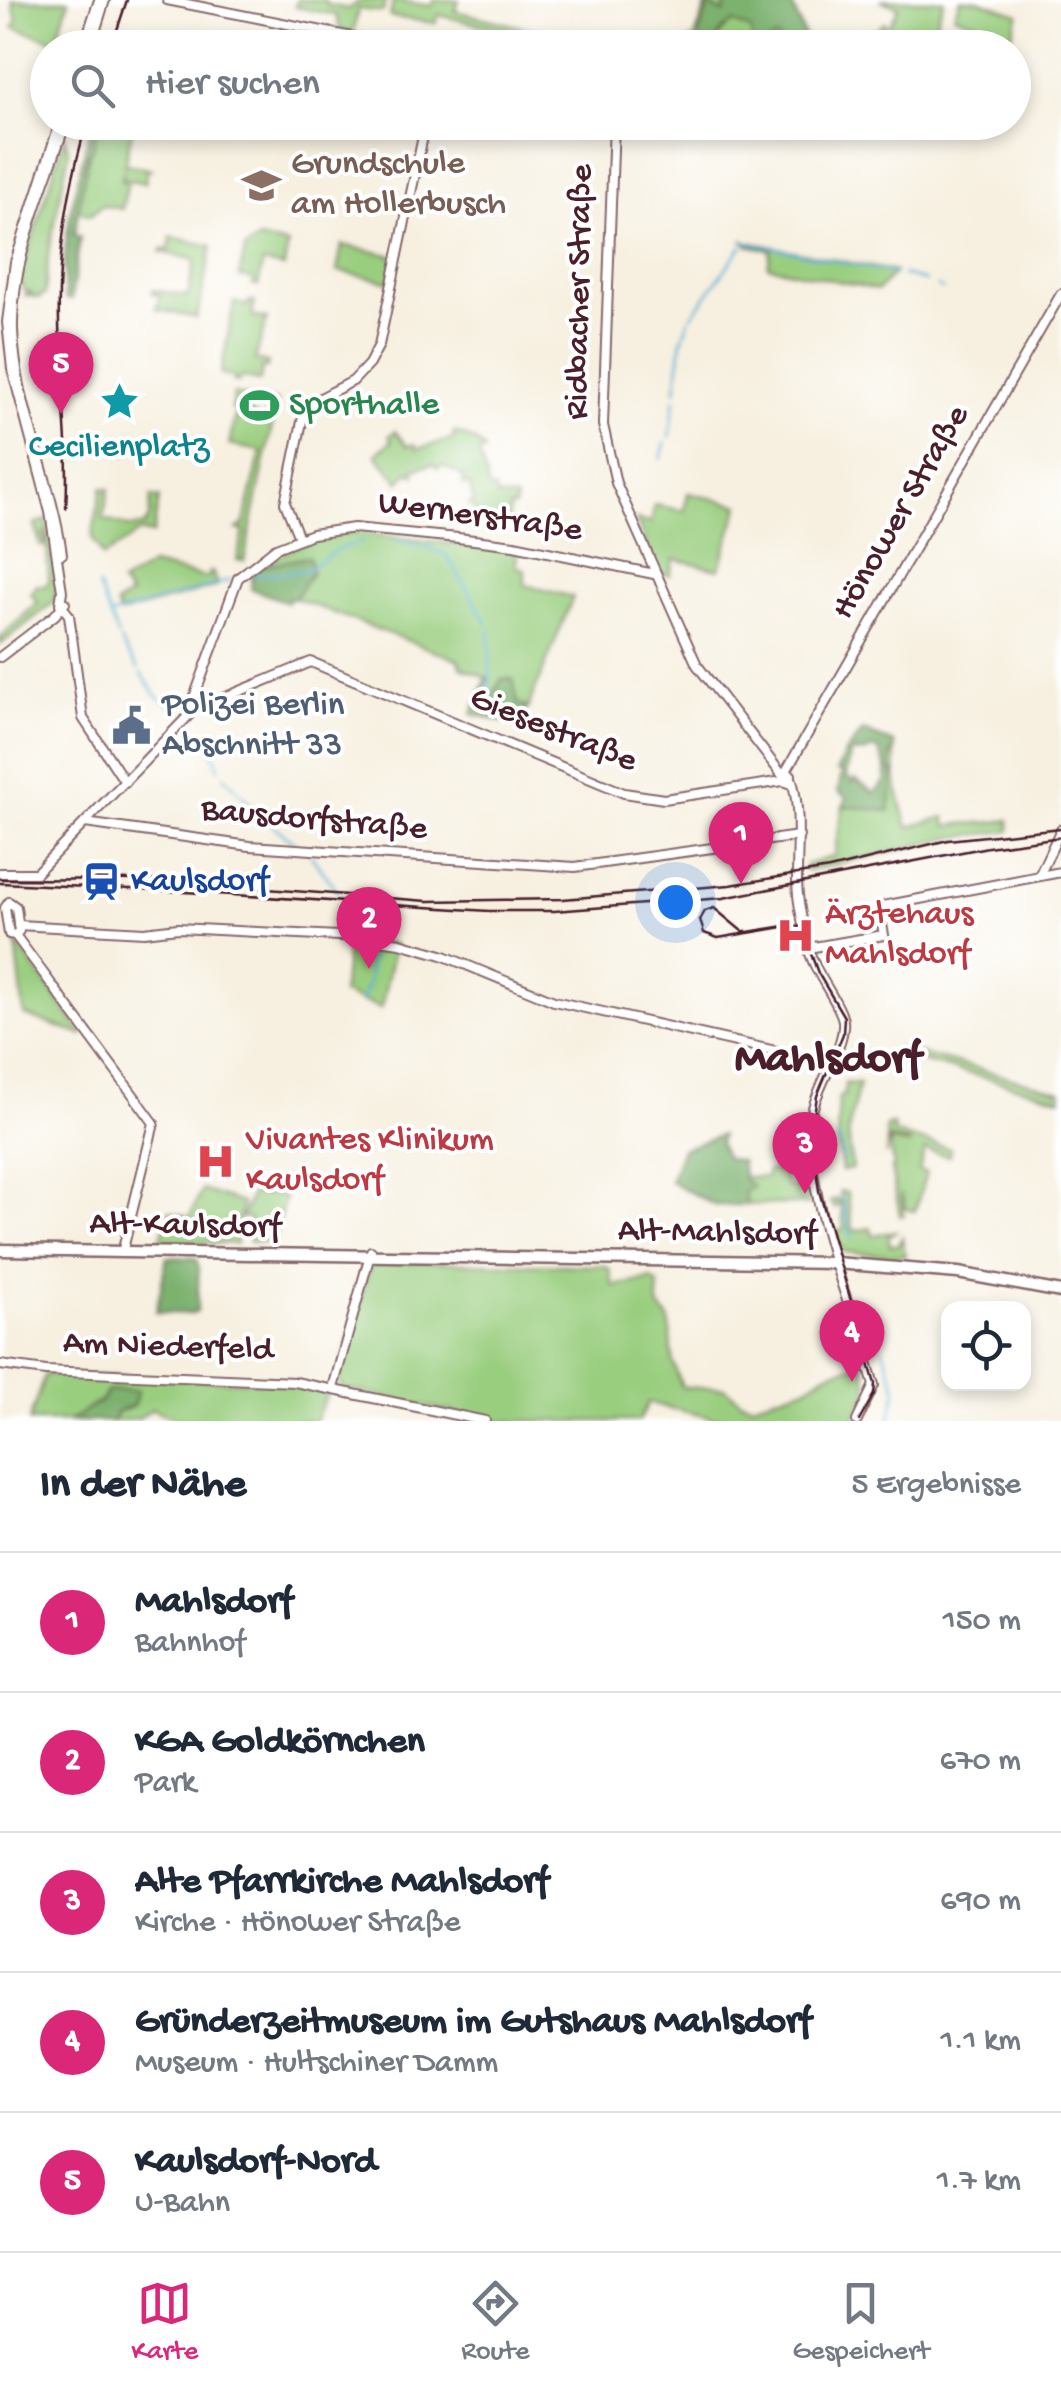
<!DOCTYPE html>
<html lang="de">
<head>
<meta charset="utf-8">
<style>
  :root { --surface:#fff; --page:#f6f6f7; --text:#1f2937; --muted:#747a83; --line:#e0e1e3; --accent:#db2777 }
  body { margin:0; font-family:"Gochi Hand",sans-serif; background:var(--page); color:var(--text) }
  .controls { position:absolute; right:30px; bottom:30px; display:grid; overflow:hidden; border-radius:20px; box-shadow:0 5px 15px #0003 }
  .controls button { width:90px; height:90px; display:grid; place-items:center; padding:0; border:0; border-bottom:2px solid var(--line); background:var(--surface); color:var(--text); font:50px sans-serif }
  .you { position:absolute; left:675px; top:902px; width:35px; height:35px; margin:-25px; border:8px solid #fff; border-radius:50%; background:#1a73e8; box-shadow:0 0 0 15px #1a73e833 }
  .badge { display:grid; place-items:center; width:65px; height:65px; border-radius:50%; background:var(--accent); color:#fff; font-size:32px; font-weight:700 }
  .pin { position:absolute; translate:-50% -82px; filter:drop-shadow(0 2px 5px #0008) }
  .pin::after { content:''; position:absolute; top:52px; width:35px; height:30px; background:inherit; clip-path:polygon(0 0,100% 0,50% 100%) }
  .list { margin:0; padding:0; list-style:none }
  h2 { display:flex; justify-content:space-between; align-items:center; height:130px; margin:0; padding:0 40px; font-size:42px }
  h2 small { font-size:32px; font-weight:400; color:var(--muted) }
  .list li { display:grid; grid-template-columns:65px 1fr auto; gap:30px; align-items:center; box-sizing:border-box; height:140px; padding:0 40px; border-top:2px solid var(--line) }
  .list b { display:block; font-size:38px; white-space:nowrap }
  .list p { margin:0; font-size:32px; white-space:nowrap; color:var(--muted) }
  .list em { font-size:32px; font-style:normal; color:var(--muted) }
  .icon { flex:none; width:55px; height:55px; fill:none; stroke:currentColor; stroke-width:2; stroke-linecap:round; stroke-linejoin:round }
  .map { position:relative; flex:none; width:1061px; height:1421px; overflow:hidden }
  .search { position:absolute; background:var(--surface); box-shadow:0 5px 15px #0003; left:30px; right:30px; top:30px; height:110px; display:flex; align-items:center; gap:25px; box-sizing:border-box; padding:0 35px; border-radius:55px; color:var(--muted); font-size:38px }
  .sheet { height:830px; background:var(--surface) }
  nav { display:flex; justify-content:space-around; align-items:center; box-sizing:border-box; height:140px; border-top:2px solid var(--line); background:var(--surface); font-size:28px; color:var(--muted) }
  nav a { display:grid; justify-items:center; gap:5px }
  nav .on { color:var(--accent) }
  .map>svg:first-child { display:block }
</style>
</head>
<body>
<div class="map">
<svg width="1061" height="1421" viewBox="0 0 1061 1421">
  <rect width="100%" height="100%" fill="#fff"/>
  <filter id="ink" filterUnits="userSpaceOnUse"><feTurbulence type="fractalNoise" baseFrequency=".01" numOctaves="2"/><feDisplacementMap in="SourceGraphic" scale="20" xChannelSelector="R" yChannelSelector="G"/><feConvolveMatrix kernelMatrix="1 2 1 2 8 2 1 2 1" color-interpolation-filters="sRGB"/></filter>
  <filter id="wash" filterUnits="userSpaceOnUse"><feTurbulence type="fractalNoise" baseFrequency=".0048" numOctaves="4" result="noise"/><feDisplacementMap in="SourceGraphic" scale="40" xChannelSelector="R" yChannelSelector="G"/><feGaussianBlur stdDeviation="2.25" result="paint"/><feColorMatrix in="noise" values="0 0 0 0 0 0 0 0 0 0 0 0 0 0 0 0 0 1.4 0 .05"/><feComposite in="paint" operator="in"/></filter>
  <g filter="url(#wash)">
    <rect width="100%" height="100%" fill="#f7f0e0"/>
    <g fill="#9ace7f" stroke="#727655" stroke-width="2.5">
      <polygon points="12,0 69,0 56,41 13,27 17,20"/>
      <polygon points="297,0 324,0 328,5 348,9 362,0 386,0 383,12 358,9 353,35 340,29 336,15 295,7"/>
      <polygon points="393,0 432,6 434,0 459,0 455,11 573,39 577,47 438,15 436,23 390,17"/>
      <polygon points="708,0 788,0 809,47 691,48 690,40 694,40"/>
      <polygon points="880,0 944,0 935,26 939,28 931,47 895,47 888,38 875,47 856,48 885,22 888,28 899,7"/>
      <polygon points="960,0 978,0 1019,14 1012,35 986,26 984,31 980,29 980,24 954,15"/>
      <polygon points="97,123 134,123 124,166 126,164 151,169 147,171 145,183 123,179 124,171 121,180 128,182 122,209 102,205 91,215 76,210"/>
      <polygon points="65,137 69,152 49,249 45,295 41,295 40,298 24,295 31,293 22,289 20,275"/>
      <polygon points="171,237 212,246 197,318 156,309 160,296 152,294 153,290 188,296 195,260 161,252 162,249 169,250"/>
      <polygon points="259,239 288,245 284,267 263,263 258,286 252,285 253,279 239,277 245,249"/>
      <polygon points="744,241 895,272 878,290 768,266 771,250 748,245"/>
      <polygon points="342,245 395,256 390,282 337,271"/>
      <polygon points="249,301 255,302 252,316 267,319 255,360 268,363 267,368 262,368 260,381 240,377 238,382 233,381 234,376 221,374 234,302 247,306"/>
      <polygon points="234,394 249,398 247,410 265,422 270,400 277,402 244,561 237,560 244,531 237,529 244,524 261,451 229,445 236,410 231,409"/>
      <path d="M395,431L407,446L415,444L416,449L454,439L453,433C462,433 480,442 485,451L479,453L490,490L495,489L497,497L516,499L515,507H510L507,527L472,522L475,509L469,505L474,502L469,484L463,485L464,477L441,465L438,469L433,464L414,469L415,475L409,472L399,482L376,454L392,441L389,436Z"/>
      <polygon points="102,488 109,489 103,519 132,528 145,525 149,517 151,497 159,498 153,534 140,532 103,557 92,537"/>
      <polygon points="688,493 740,505 719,569 674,559 670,575 658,572 636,520 651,523 655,505 684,511"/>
      <polygon points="47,520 56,583 55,601 0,645 0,638 38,602 31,594 37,585 45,586 49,582 46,532 42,534 46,545 40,546 35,524"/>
      <polygon points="352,532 517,551 516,567 525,569 525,585 573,597 528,708 518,704 502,679 491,699 482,699 488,678 461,667 459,660 294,598 312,572 309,557 260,566 311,539"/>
      <polygon points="151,565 208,578 210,572 213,573 217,586 120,614 116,605 130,595 121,584"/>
      <path d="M894,743L897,788L908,827L945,817L947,826C968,821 989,825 1009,820L1010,831L955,837L807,871L806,865L834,856L843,806L889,810L894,772L890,771V754L894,753Z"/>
      <polygon points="348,940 395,944 381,1008 342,994"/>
      <polygon points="16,943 83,1034 82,1035 24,1015"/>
      <polygon points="900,1048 1061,1091 1061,1098 899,1055"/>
      <polygon points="845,1083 859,1084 848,1132 852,1169 842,1171 837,1138 839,1097 844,1096"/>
      <polygon points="893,1125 894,1133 951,1149 949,1156 925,1150 919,1171 926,1173 915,1211 906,1209 901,1194 904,1215 900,1216 891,1169 894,1168 890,1141 909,1144 910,1142 889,1139 887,1155 886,1126"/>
      <polygon points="721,1135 719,1144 726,1158 741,1161 742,1177 767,1177 767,1171 783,1170 786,1187 814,1185 817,1204 714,1205 670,1181 682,1149"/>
      <polygon points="202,1190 242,1203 236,1244 160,1241 169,1211 186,1216 188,1220"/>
      <polygon points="840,1191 847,1193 853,1231 871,1228 873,1235 898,1231 888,1235 890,1245 898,1245 902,1237 905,1256 844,1252 833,1233 844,1229 841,1203 835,1208 830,1202 836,1199 841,1203"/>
      <polygon points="251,1194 285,1196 274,1243 249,1242 250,1219 242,1218"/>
      <polygon points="383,1261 606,1266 610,1270 613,1286 652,1279 658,1284 658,1305 669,1319 673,1362 682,1387 725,1388 741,1401 752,1404 809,1386 828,1373 863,1363 869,1391 853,1421 812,1421 783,1414 768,1420 726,1421 648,1403 639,1421 492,1421 343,1388 338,1381 371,1265"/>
      <polygon points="45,1374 272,1382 325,1390 327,1394 315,1421 175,1421 175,1418 152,1409 139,1418 113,1421 116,1414 133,1406 137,1392 106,1392 101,1401 69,1421 29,1421"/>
    </g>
    <g fill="#7bb16e" stroke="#62684c" stroke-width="2.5" fill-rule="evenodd">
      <path d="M725,0H790L807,42L813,47L778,45V38H775L765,47H747L752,42L751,30L734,23C725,26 718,36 714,45L719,47H701C695,34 704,19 709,6L724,13Z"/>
      <path d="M92,123H98L93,148L88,154L74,235L80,237L71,300L65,299C60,240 77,179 92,123Z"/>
      <polygon points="309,557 312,572 294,599 289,597 287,602 251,589 253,571 260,566"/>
      <polygon points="487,677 489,677 483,689 485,691 481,696 482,699 491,698 502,679 513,679 518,704 528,708 516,724 472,714"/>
      <path d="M863,731L894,743V754H890V771H894L889,811L843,806L847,798L838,792L842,772L837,771L844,755ZM870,749H878L886,768V781L874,793L855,779L853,783L846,776L851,753L867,752Z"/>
      <polygon points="721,1135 719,1144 726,1158 741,1161 744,1181 753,1186 744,1192 747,1205 714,1205 670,1181 682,1149"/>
      <polygon points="167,1257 196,1258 199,1268 197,1311 190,1314 156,1312"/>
      <polygon points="117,1390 138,1391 133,1406 116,1413 113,1421 69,1421 101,1401 106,1392"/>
    </g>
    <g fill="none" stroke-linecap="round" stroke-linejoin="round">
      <g stroke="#5ab1d7" stroke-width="2.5">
        <polyline points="744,242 801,253"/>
        <polyline points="803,254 894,273"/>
        <polyline points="903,275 925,281"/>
        <polyline points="937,286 942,289"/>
        <polyline points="692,316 742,246"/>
        <polyline points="676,391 682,339 689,319"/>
        <polyline points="670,437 675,399"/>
        <polyline points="661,459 665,443"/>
        <polyline points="397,541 428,547 447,556 488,624"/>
        <polyline points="255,576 307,570 336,550 364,541"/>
        <polyline points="98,586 118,637"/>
        <polyline points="110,616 231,580"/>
        <polyline points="120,641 138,669"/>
        <polyline points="141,673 156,695 182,715"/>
        <polyline points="490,700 490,631"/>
        <polyline points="189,722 213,752 219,768"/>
        <polyline points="224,776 259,813"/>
        <polyline points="268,821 297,845"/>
        <polyline points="311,856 338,892"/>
        <polyline points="345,913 375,915 373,933"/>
        <polyline points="361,1003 368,982 372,943"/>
        <polyline points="839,1138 844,1161"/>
        <polyline points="841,1196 852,1239"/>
        <polyline points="883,1349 897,1389 890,1421"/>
      </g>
    </g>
  </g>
  <g filter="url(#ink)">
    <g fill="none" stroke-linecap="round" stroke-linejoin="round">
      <defs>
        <g id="secondary">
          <polyline points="167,0 407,48"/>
          <polyline points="83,48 99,0"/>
          <polyline points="90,48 105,0"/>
          <polyline points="60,122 15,262 7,322 12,369 50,512 62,591 60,604 69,615 83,718 125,782"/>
          <polyline points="614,122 603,425 616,483 697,665 783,776"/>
          <polyline points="299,538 285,503 304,412 307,405 353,381 369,364 379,345 426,122"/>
          <path d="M62,554C52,479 15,406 13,330C11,259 44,188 66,122"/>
          <polyline points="0,657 55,615 65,603"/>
          <polyline points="194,710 192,703 238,578 276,548 312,534 354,528 458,538 514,545 654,574"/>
          <polyline points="785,773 1061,294"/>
          <path d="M792,780C801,813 797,845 797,878C797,901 803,924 808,946C813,972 841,1004 843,1021C846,1051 807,1095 809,1136C814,1220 851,1305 874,1385L857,1421"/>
          <polyline points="85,823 250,846 575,867 799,836"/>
          <polyline points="0,873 36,873 194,710 311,662 624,793 664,799 783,781 789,783 791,775 785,773 783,781"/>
          <polyline points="1039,876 1061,829"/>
          <polyline points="18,925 144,932 178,928 359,937 400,943 442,955 554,1001 829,1063"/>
          <polyline points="15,935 19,931 16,907 9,902 5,908 9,934 15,935 154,1123 122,1253"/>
          <polyline points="808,948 884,935 879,909 883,906 1061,872"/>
          <polyline points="0,1365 46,1371 295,1382 485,1421"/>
          <polyline points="333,1388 371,1251"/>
        </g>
        <polyline id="primary" points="0,1250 836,1263 958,1273 1061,1292"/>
      </defs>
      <use href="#secondary" stroke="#87686a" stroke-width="12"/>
      <use href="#primary" stroke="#87686a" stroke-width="15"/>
      <use href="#secondary" stroke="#fff" stroke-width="8"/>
      <use href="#primary" stroke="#fff" stroke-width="10"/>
      <g stroke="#4a1f2b" stroke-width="2.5">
        <polyline points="0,879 146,880 428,901 563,899 730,885 829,869 948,840 1061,828"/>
        <polyline points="789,926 718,938 704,933 700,920 705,911 714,908 743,932 748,932 791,925 801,927 818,973 844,1017 843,1034 817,1096 811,1134 819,1191 875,1384 874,1394 859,1421"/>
      </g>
      <g stroke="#4a1f2b" stroke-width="2.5">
        <polyline points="111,48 127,0"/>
        <path d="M66,508C70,446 60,384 59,322C57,254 68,187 87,122"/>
        <polyline points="0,883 153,890 489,911 554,911 723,898 988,847 1061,837"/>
      </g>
    </g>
  </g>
  <defs>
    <symbol id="school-bare" viewBox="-9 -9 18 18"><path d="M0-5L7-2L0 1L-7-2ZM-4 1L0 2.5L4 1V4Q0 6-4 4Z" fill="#8d6e63" stroke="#fff" stroke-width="2.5" paint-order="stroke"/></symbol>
    <symbol id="sight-bare" viewBox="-9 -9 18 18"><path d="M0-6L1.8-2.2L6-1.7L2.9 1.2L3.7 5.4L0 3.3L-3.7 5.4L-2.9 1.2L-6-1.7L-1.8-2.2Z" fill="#0f9aa8" stroke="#fff" stroke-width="2.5" paint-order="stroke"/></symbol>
    <symbol id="stadium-bare" viewBox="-9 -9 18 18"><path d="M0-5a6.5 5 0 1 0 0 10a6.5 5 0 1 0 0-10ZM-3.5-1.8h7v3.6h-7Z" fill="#2e9e5b" stroke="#fff" stroke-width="2.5" paint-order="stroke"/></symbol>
    <symbol id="civic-bare" viewBox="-9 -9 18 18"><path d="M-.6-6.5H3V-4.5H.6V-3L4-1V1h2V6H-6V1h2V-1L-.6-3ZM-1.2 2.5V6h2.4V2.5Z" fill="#5c6f8a" stroke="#fff" stroke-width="2.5" paint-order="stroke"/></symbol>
    <symbol id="station-bare" viewBox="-9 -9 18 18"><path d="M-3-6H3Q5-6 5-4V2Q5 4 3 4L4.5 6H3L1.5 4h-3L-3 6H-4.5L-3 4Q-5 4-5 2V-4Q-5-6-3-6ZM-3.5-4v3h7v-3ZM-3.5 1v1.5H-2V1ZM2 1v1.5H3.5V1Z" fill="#1a4fb4" stroke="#fff" stroke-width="2.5" paint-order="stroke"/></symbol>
    <symbol id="hospital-bare" viewBox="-9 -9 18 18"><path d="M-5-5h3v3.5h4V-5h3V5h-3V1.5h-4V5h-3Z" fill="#e0444e" stroke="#fff" stroke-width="2.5" paint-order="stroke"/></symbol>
  </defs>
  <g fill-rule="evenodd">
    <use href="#school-bare" x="234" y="158" width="55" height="55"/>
    <use href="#sight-bare" x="92" y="374" width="55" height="55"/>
    <use href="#stadium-bare" x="232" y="378" width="55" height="55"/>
    <use href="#civic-bare" x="104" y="698" width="55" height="55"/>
    <use href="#station-bare" x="74" y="854" width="55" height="55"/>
    <use href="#hospital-bare" x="768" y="908" width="55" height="55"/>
    <use href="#hospital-bare" x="188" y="1134" width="55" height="55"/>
  </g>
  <g text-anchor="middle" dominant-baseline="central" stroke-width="8" stroke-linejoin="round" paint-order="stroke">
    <g font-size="35" fill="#785e54" stroke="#fff" text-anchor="start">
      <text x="291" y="165">Grundschule<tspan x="291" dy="40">am Hollerbusch</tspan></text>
    </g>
    <g font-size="35" fill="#4a1f2b" stroke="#fff">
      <text transform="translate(581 292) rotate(-89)">Ridbacher Straße</text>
      <text transform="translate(902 513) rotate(-60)">Hönower Straße</text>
      <text transform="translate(480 518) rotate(8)">Wernerstraße</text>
      <text transform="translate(553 731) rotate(22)">Giesestraße</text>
      <text transform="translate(314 821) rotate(5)">Bausdorfstraße</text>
      <text transform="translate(185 1227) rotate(1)">Alt-Kaulsdorf</text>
      <text transform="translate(717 1234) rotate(1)">Alt-Mahlsdorf</text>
      <text transform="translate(168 1348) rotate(2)">Am Niederfeld</text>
    </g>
    <g font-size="35" fill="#27864d" stroke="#fff" text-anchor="start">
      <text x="289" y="406">Sporthalle</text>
    </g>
    <g font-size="35" fill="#0d838f" stroke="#fff">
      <text x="119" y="448">Cecilienplatz</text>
    </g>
    <g font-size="35" fill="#4e5e75" stroke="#fff" text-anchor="start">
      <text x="162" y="706">Polizei Berlin<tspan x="162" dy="40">Abschnitt 33</tspan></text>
    </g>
    <g font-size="35" fill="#164399" stroke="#fff" text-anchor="start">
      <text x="131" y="882">Kaulsdorf</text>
    </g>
    <g font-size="35" fill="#be3a42" stroke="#fff" text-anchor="start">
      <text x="825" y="915">Ärztehaus<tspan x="825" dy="40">Mahlsdorf</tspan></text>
      <text x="246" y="1141">Vivantes Klinikum<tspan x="246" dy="40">Kaulsdorf</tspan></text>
    </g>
    <g font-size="45" font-weight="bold" fill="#4a1f2b" stroke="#fff">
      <text x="828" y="1060">Mahlsdorf</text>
    </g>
  </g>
</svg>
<div class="controls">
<button><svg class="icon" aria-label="locate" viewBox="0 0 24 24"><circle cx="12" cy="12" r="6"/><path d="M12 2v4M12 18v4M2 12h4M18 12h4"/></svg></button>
</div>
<div class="you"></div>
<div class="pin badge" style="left:741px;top:884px">1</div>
<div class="pin badge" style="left:369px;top:969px">2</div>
<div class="pin badge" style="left:805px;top:1194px">3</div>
<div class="pin badge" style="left:852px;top:1382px">4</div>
<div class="pin badge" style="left:61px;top:414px">5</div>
<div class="search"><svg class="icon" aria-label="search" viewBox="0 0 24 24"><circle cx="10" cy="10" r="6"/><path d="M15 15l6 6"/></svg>Hier suchen</div>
</div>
<section class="sheet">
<h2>In der Nähe<small>5 Ergebnisse</small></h2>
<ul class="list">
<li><span class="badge">1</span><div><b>Mahlsdorf</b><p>Bahnhof</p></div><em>150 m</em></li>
<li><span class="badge">2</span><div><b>KGA Goldkörnchen</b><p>Park</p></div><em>670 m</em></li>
<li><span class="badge">3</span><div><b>Alte Pfarrkirche Mahlsdorf</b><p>Kirche · Hönower Straße</p></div><em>690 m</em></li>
<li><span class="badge">4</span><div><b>Gründerzeitmuseum im Gutshaus Mahlsdorf</b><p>Museum · Hultschiner Damm</p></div><em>1.1 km</em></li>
<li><span class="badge">5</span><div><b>Kaulsdorf-Nord</b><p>U-Bahn</p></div><em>1.7 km</em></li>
</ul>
</section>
<nav>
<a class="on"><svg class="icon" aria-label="map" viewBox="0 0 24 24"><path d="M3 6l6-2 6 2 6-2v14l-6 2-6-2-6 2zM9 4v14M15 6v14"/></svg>Karte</a>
<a><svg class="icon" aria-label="directions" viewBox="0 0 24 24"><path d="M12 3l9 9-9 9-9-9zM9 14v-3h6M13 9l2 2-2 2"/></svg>Route</a>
<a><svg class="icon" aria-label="saved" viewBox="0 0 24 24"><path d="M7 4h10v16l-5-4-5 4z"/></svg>Gespeichert</a>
</nav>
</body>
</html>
